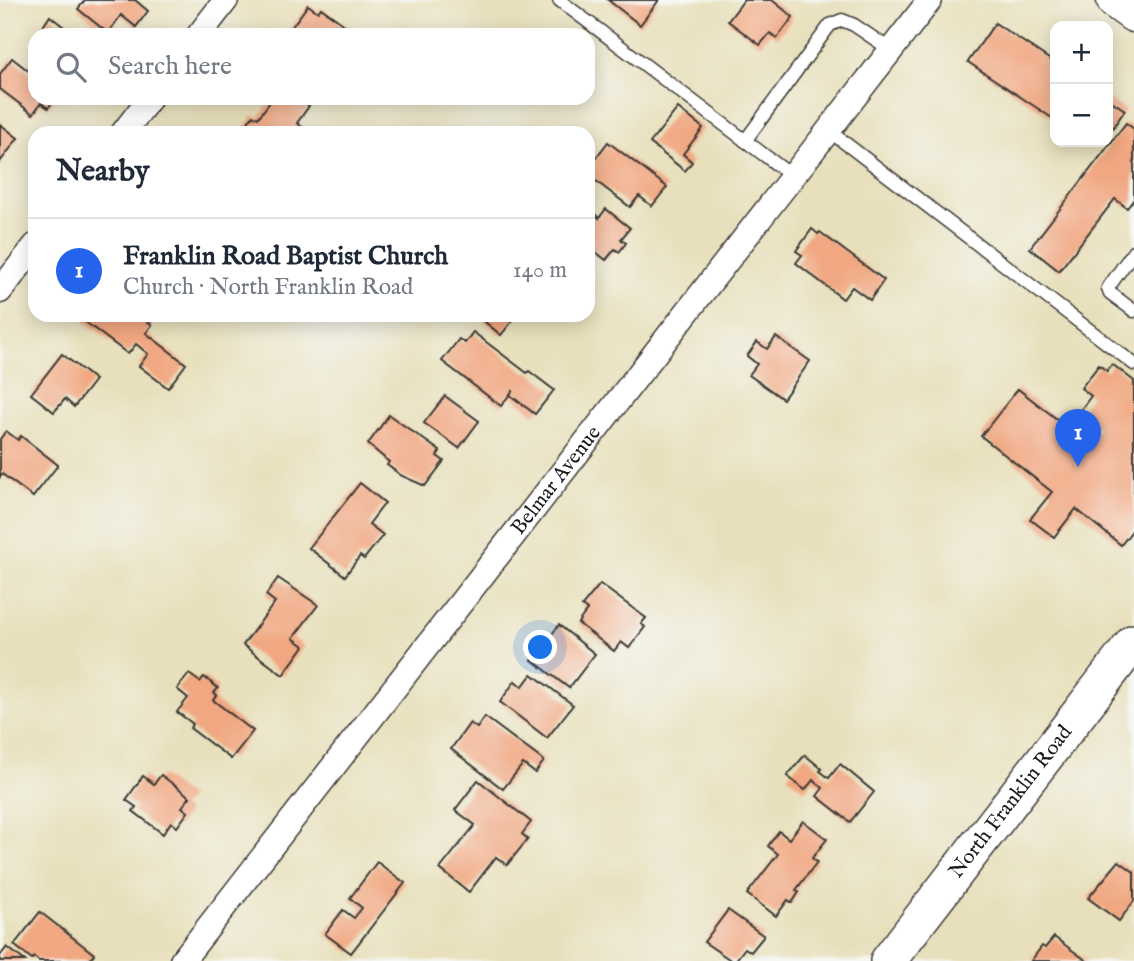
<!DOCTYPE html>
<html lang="en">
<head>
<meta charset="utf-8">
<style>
  :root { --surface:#fff; --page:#f6f6f7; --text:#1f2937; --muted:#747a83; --line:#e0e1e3; --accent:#2563eb }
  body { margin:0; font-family:"IM FELL English",serif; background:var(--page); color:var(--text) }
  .controls { position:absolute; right:21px; top:21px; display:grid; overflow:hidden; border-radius:14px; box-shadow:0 4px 18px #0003 }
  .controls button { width:63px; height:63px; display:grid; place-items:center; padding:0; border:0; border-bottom:2px solid var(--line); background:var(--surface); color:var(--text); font:35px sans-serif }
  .you { position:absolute; left:541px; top:648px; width:24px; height:24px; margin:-18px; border:5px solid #fff; border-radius:50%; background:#1a73e8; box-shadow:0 0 0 10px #1a73e833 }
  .badge { display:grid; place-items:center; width:46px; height:46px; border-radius:50%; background:var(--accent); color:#fff; font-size:23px; font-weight:700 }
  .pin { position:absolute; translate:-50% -58px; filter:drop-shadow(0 2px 4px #0008) }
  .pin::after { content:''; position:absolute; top:37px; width:24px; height:21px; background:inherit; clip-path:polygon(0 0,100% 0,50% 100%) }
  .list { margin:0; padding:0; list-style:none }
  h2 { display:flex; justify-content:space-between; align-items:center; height:91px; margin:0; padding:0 28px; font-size:30px }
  h2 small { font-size:23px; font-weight:400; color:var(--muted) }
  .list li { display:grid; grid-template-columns:46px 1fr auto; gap:21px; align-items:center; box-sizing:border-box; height:105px; padding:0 28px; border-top:2px solid var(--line) }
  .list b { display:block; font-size:26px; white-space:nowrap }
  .list p { margin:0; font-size:23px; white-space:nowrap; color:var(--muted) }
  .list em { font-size:23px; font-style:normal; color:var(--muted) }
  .icon { flex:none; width:38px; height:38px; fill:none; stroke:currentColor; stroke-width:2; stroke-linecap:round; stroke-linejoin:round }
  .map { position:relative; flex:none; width:1134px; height:961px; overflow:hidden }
  .search { position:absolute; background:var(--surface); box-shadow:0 4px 18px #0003; left:28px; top:28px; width:567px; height:77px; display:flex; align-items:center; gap:18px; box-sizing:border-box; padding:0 24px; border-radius:21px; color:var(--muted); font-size:26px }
  .panel { position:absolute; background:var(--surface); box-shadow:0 4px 18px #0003; left:28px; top:126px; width:567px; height:196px; border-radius:21px }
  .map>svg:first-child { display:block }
</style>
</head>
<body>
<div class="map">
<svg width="1134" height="961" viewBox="0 0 1134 961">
  <rect width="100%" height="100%" fill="#f6f6f2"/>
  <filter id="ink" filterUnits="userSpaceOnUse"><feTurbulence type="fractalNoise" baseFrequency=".0143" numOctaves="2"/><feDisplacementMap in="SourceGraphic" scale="14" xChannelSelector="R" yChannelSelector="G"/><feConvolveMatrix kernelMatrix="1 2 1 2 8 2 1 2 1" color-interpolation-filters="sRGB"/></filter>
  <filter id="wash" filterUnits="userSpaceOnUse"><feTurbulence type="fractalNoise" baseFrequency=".00686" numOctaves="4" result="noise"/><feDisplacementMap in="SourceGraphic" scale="28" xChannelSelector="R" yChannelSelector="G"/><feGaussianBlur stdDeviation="1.57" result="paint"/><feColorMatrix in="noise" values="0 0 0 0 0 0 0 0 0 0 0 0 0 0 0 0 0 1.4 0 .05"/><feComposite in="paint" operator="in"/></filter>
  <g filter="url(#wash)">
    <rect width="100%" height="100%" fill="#e8e0bc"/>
    <g id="blocks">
      <g fill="#f1a781">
        <polygon points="85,0 135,0 148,11 136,27 121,15 108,33 78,9"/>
        <polygon points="608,0 659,0 640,25"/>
        <polygon points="744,0 772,0 793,17 777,38 770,33 760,45 728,21"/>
        <polygon points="308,5 318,12 321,8 358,35 300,35 291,28"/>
        <polygon points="50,16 74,35 48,35 42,28"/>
        <polygon points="995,23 1055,63 1055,120 968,62"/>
        <polygon points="12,58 35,76 35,98 56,98 48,108 41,103 33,114 0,89 0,74"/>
        <polygon points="273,98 298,98 309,106 297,123 306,130 304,133 241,133 253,115 258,118"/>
        <polygon points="1108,99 1125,110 1108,135"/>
        <polygon points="678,108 703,128 683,154 692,162 685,171 650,143"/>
        <polygon points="1126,123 1134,129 1134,199 1127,208 1115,199 1059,271 1030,248"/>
        <polygon points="0,124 18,138 0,162"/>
        <polygon points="608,142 667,187 652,206 639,196 630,207 588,175 588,168"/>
        <polygon points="588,208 599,218 606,209 630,228 621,239 626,243 619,252 615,249 606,260 588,246"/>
        <polygon points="812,229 818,234 820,232 884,280 870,300 852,287 843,299 796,263 802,255 796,251"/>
        <polygon points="81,315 138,315 152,325 146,333 186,364 168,388 139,366 148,354 136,344 128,354 84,321 86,319"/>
        <polygon points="482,315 517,315 501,335 480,318"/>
        <polygon points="473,332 527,373 529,371 554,390 535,414 510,395 513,390 501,406 442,361 459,339 465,343"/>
        <polygon points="776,337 810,361 783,399 749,375 757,364 747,356 757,342 767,349"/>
        <polygon points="62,354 95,380 74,407 65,399 54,412 31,394"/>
        <polygon points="1112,364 1134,381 1134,528 1121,545 1076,509 1054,537 1030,519 1052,492 981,436 1018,389 1088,443 1099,428 1079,412 1091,396 1081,388 1099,365 1107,371"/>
        <polygon points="445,396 479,421 459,448 424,423"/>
        <polygon points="389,415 440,451 437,456 444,461 425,486 402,476 387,465 389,462 368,444"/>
        <polygon points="6,431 18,440 21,436 58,465 33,497 2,474 0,477 0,439"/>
        <polygon points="360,483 385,503 369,524 383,535 364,559 360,556 345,576 309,548"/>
        <polygon points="278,578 318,605 293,638 304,646 283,675 243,645 275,602 266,595"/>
        <polygon points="600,584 646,618 641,624 645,627 629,648 621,642 614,651 578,623 587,610 582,606"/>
        <polygon points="559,625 595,654 569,688 532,660"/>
        <polygon points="189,674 200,682 204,677 218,688 214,693 217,695 213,700 253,731 231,759 190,728 193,724 177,712 188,698 177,689"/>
        <polygon points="532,674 573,705 547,738 500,702 515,681 522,687"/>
        <polygon points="485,717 544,761 535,773 523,764 503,789 451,749 470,723 477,728"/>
        <polygon points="805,755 822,769 820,771 829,778 840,764 874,792 850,822 817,796 823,788 813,780 805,790 787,776"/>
        <polygon points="161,775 190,797 182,807 188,812 177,827 171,822 163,834 133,811 136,807 126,800 143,776 154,784"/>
        <polygon points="478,780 531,822 522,834 528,839 507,865 496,857 469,892 440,869 475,825 455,810"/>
        <polygon points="803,821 827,839 812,858 817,862 796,890 799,892 792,903 788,900 776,916 747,894 778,854 768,846 779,831 789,839"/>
        <polygon points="1119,861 1134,872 1134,901 1119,921 1088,898"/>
        <polygon points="377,862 405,883 351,953 325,934 343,910 354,918 362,908 350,898"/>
        <polygon points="728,910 764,936 751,952 745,948 735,961 732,961 704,942"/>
        <polygon points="40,912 94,954 89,961 39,961 34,957 32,959 14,945"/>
        <polygon points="1054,937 1087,961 1031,961 1042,946 1045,948"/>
        <polygon points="7,947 25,961 0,961 0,956"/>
      </g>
    </g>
  </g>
  <g filter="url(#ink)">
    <use href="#blocks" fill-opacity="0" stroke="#3b3934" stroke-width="2"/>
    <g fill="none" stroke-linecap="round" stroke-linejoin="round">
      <defs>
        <g id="lane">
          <polyline points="559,0 792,176"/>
          <polyline points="828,130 1134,364"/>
          <polyline points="745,141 830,25 842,20 854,25 891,50"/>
          <polyline points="1134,251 1108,288 1110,293 1134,311"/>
        </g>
        <g id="street">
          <polyline points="199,35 226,0"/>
          <polyline points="123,133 150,98"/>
          <polyline points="0,291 35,246"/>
          <path id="s1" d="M182,961L930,0"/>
        </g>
        <g id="secondary">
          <path id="s2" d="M888,961L1134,642"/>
        </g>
        <polyline id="primary" points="1116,0 1134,13"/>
      </defs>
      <use href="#lane" stroke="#3b3934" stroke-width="15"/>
      <use href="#street" stroke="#3b3934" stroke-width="27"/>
      <use href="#secondary" stroke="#3b3934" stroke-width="38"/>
      <use href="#primary" stroke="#3b3934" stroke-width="41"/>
      <use href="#lane" stroke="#fff" stroke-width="12"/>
      <use href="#street" stroke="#fff" stroke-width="24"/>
      <use href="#secondary" stroke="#fff" stroke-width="35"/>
      <use href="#primary" stroke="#fff" stroke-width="38"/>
    </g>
  </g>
  <g text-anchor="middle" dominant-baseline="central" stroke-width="5" stroke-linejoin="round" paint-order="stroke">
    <g font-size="21" fill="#1c1c1c" stroke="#f6f6f2">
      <text stroke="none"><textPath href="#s1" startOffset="609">Belmar Avenue</textPath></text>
      <text stroke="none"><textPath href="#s2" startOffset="201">North Franklin Road</textPath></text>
    </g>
  </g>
</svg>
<div class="controls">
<button>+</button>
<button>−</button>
</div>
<div class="you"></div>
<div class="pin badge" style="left:1078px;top:467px">1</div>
<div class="search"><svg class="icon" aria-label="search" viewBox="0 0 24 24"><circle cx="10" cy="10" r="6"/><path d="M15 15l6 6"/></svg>Search here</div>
<section class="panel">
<h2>Nearby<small></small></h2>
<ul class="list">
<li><span class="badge">1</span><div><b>Franklin Road Baptist Church</b><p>Church · North Franklin Road</p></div><em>140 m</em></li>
</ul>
</section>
</div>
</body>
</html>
